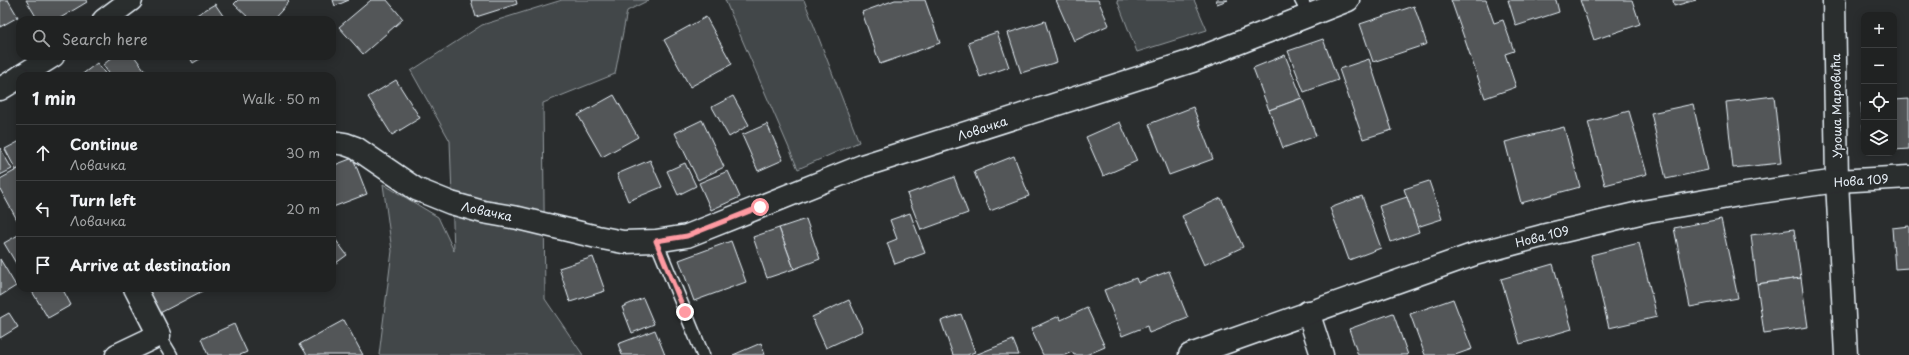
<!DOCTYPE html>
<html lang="en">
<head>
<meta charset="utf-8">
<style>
  :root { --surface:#202222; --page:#282a2a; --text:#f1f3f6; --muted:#a2a4a5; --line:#3d3f40 }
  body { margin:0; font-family:"Playpen Sans",sans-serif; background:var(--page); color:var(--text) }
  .controls { position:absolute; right:12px; top:12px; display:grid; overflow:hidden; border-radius:8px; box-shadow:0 2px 10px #0003 }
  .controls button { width:36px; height:36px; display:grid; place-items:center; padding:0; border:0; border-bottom:1px solid var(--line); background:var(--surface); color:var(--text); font:20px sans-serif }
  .stop { position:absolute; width:12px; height:12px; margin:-9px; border:3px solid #ff9aa2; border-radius:50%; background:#fff }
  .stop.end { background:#ff9aa2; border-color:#fff; box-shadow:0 1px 4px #0008 }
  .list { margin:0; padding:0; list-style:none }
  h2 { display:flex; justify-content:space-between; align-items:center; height:52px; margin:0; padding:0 16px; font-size:17px }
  h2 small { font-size:13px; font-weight:400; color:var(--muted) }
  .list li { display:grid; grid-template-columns:26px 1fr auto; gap:12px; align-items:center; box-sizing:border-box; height:56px; padding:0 16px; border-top:1px solid var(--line) }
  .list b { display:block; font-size:15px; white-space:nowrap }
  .list p { margin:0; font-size:13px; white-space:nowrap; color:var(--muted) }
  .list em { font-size:13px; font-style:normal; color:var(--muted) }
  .icon { flex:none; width:22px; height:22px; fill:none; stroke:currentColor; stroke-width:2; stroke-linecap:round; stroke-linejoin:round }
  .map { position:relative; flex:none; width:1909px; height:355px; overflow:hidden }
  .search { position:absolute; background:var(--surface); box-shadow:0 2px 10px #0003; left:16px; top:16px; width:320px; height:44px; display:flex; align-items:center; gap:10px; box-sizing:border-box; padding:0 14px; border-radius:12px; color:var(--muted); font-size:15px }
  .panel { position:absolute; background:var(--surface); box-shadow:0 2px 10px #0003; left:16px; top:72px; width:320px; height:220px; border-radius:12px }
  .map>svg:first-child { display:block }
</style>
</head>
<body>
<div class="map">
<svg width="1909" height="355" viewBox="0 0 1909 355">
  <rect width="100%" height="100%" fill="#2a2d2e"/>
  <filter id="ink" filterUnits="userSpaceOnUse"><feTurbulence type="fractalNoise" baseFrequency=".025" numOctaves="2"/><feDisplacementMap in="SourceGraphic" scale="8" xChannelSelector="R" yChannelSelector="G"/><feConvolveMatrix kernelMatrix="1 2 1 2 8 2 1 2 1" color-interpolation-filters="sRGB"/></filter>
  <g filter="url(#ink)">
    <g fill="#424648" stroke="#959ca0">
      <polygon points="562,0 649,0 627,11 615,74 543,103 545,299 583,355 379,355 392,251 383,184 438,217 454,251 450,141 411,71 482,25"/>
      <polygon points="725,0 804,0 859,142 798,169"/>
      <polygon points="1117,0 1194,0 1207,30 1137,52"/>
    </g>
    <g fill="#535759" stroke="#e8f1f8">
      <polygon points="0,0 8,0 18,17 0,27"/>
      <polygon points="26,0 86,0 87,2 57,20 38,20"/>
      <polygon points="238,0 287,0 289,2 273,20 251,20 234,4"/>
      <polygon points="333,0 349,0 335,6"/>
      <polygon points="371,0 387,0 403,19 363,54 339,27"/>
      <polygon points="471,0 516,0 517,4 476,17"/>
      <polygon points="895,0 925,0 940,43 880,64 862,12"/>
      <polygon points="1056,0 1098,0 1109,25 1074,41"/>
      <polygon points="1216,0 1228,0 1217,4"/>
      <polygon points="1451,0 1486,0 1494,23 1503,20 1514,51 1505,54 1516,87 1485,98"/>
      <polygon points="1508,0 1556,0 1559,12 1516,26"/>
      <polygon points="1580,0 1632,0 1640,24 1594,40"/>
      <polygon points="1673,0 1696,0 1674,6"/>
      <polygon points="215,4 226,20 188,20"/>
      <polygon points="1414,6 1427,44 1373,62 1360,24"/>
      <polygon points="706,17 732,64 690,87 664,40"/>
      <polygon points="1045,21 1057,62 1021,73 1008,33"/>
      <polygon points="997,32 1009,67 980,77 968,42"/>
      <polygon points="1323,39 1338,80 1304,92 1288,51"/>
      <polygon points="1285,55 1302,98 1269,110 1253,68"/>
      <polygon points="114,56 134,56 149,76 111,76 103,65"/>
      <polygon points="189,56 205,56 193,63"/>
      <polygon points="1369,59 1392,130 1363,139 1339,69"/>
      <polygon points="97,63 107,76 80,76"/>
      <polygon points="396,80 420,118 392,135 368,97"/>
      <polygon points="614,95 638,137 602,157 578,115"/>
      <polygon points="733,96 749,125 729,137 712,107"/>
      <polygon points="1774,96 1781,163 1733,168 1726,102"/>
      <polygon points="1302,98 1316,136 1283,148 1269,110"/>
      <polygon points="1909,99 1909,149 1894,150 1894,100"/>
      <polygon points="1861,103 1864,103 1864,138"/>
      <polygon points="1693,104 1708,170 1666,179 1651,113"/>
      <polygon points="1193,107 1213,159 1169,175 1149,124"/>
      <polygon points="1629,111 1647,174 1605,185 1588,122"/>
      <polygon points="702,120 724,167 698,180 675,133"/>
      <polygon points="1120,122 1137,161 1103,176 1086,137"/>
      <polygon points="767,124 783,160 758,171 742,135"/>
      <polygon points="1564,127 1580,187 1521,203 1505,142"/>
      <polygon points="20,141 20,168 16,170 5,149"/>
      <polygon points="0,148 12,169 0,175"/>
      <polygon points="1014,156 1029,196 990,211 974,172"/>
      <polygon points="353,158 367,194 333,207 332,166"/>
      <polygon points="650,160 662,187 628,201 617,174"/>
      <polygon points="685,163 696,186 678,195 667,171"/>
      <polygon points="20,168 20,225 0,189 0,179"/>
      <polygon points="728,171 740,197 711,210 699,183"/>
      <polygon points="954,177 968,213 921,230 907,194"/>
      <polygon points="1429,181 1442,219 1417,227 1404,189"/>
      <polygon points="1362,196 1381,248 1349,260 1330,208"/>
      <polygon points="1407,197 1419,232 1391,242 1379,206"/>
      <polygon points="1221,198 1243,247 1204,265 1182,216"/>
      <polygon points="910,213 925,253 895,264 887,243 897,239 890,220"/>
      <polygon points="806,219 820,259 794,269 779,228"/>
      <polygon points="1721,219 1738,298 1690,307 1674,228"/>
      <polygon points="1909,226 1909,268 1895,269 1892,228"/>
      <polygon points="779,228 794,269 767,278 753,237"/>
      <polygon points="1794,229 1801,278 1757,284 1751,235"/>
      <polygon points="20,234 20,270 4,243"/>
      <polygon points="332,235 347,255 332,266"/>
      <polygon points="731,241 746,282 694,301 679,260"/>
      <polygon points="1639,243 1657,317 1609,328 1591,255"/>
      <polygon points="593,257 605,291 570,302 559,268"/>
      <polygon points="0,259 16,286 0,296"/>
      <polygon points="1553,264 1572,329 1520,344 1501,279"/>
      <polygon points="1169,271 1188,318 1149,333 1147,326 1122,336 1104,290 1136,278 1138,283"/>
      <polygon points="1801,278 1808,327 1764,333 1757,284"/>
      <polygon points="30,288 62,288 71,305 48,318"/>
      <polygon points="144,288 208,288 158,314"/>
      <polygon points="643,298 654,324 632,333 622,307"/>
      <polygon points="1453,299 1472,349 1455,355 1425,355 1410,314"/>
      <polygon points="849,300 863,331 826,348 812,317"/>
      <polygon points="1087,308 1105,347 1086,355 1074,355 1072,352 1065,355 1043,355 1031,329 1059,316 1061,320"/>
      <polygon points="9,313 18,327 0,338 0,318"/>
      <polygon points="1393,313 1408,355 1358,355 1349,329"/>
      <polygon points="961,314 975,352 967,355 953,355 941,321"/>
      <polygon points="344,320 363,355 307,355 300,344"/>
      <polygon points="234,324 247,352 240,355 208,355 201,339"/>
      <polygon points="655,330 665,355 622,355 618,344"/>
      <polygon points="1013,340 1019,355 975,355"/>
      <polygon points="761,343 765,355 733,355"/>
    </g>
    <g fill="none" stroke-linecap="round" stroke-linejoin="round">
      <defs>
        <g id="lane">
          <polyline points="1301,0 1309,15"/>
          <polyline points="656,241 703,355"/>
          <polyline points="159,335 171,355"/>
        </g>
        <g id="street">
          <polyline points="1834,0 1837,181 1846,355"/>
          <polyline points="332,142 345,144 356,148 416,189 451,203 483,212 518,218 597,237 623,242 656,241 687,236 862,166 1192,61 1348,0"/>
          <polyline points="1308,312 1322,355"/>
          <polyline points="117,355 159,335 135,288"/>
          <polyline points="1190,355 1475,254 1542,236 1648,211 1739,195 1837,181 1909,177"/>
        </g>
        <g id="secondary">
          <polyline points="104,20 131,0"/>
          <polyline points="21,76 53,56"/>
          <polyline points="0,89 20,77"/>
        </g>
      </defs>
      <use href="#lane" stroke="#e8f1f8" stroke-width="15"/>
      <use href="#street" stroke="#e8f1f8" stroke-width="25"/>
      <use href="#secondary" stroke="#e8f1f8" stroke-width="25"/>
      <use href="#lane" stroke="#2a2d2e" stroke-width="12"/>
      <use href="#street" stroke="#2a2d2e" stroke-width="22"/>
      <use href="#secondary" stroke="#2a2d2e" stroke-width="22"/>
    </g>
  </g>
  <g fill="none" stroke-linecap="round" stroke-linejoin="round" filter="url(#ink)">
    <polyline stroke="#ff9aa2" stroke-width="5" points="685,312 656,241 687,236 760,207"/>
  </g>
  <g text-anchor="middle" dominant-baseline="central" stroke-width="3" stroke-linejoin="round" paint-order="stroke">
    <g font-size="12" fill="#e8f1f8" stroke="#2a2d2e">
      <text transform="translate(1836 106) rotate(-91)">Уроша Маровића</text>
      <text transform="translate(982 128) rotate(-18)">Ловачка</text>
      <text transform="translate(1861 180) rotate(-4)">Нова 109</text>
      <text transform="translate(487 211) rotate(12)">Ловачка</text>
      <text transform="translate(1542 236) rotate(-14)">Нова 109</text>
    </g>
  </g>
</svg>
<div class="controls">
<button>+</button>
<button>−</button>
<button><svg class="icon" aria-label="locate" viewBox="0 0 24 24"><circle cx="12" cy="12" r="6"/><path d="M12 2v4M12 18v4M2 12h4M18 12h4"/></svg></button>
<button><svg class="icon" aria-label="layers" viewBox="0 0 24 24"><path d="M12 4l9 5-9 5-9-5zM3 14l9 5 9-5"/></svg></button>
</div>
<div class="stop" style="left:760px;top:207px"></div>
<div class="stop end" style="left:685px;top:312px"></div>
<div class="search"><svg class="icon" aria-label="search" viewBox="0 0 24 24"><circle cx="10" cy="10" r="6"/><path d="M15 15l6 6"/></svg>Search here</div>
<section class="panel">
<h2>1 min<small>Walk · 50 m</small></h2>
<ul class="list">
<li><svg class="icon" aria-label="ahead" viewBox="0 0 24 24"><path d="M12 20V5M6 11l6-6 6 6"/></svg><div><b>Continue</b><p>Ловачка</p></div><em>30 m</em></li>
<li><svg class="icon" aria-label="left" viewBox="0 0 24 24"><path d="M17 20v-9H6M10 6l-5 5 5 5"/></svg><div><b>Turn left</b><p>Ловачка</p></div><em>20 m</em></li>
<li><svg class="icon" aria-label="arrive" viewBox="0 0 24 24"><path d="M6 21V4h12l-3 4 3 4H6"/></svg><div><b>Arrive at destination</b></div></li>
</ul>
</section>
</div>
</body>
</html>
